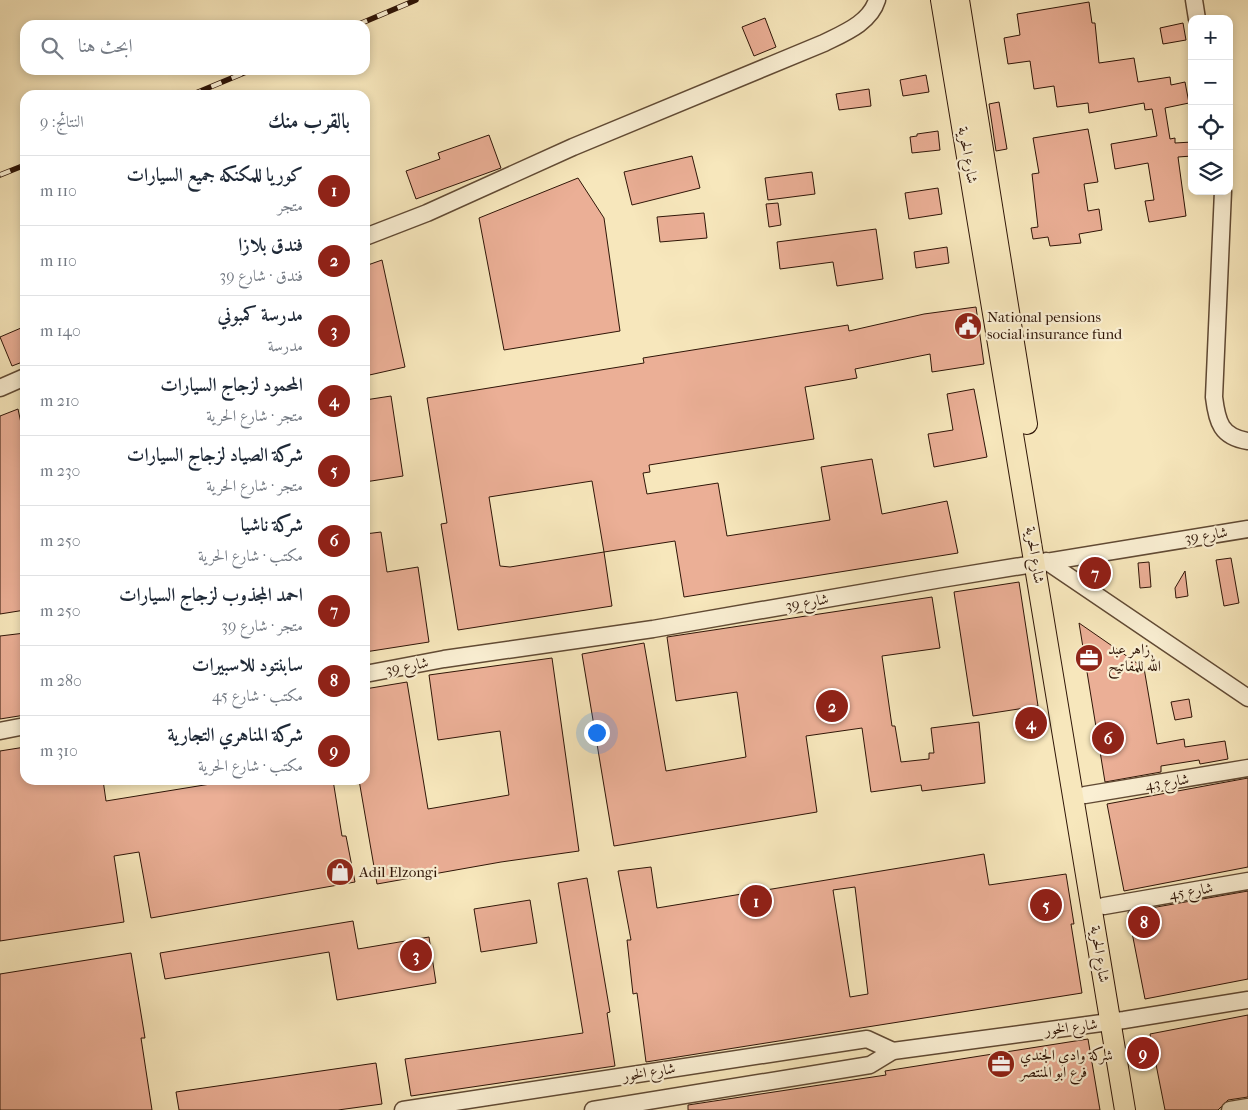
<!DOCTYPE html>
<html lang="ar">
<head>
<meta charset="utf-8">
<style>
  :root { --surface:#fff; --page:#f6f6f7; --text:#1f2937; --muted:#747a83; --line:#e0e1e3; --accent:#8f2418 }
  body { margin:0; font-family:"IM FELL French Canon",Amiri,serif; background:var(--page); color:var(--text); direction:rtl }
  .controls { position:absolute; right:15px; top:15px; display:grid; overflow:hidden; border-radius:10px; box-shadow:0 2px 8px #0003 }
  .controls button { width:45px; height:45px; display:grid; place-items:center; padding:0; border:0; border-bottom:1px solid var(--line); background:var(--surface); color:var(--text); font:25px sans-serif }
  .you { position:absolute; left:596px; top:732px; width:18px; height:18px; margin:-12px; border:4px solid #fff; border-radius:50%; background:#1a73e8; box-shadow:0 0 0 8px #1a73e833 }
  .badge { display:grid; place-items:center; width:32px; height:32px; border-radius:50%; background:var(--accent); color:#fff; font-size:16px; font-weight:700 }
  .pin { position:absolute; translate:-50% -50%; border:2px solid #fff; box-shadow:0 1px 5px #0006 }
  .list { margin:0; padding:0; list-style:none }
  h2 { display:flex; justify-content:space-between; align-items:center; height:65px; margin:0; padding:0 20px; font-size:21px }
  h2 small { font-size:16px; font-weight:400; color:var(--muted) }
  .list li { display:grid; grid-template-columns:32px 1fr auto; gap:15px; align-items:center; box-sizing:border-box; height:70px; padding:0 20px; border-top:1px solid var(--line) }
  .list b { display:block; font-size:19px; white-space:nowrap }
  .list p { margin:0; font-size:16px; white-space:nowrap; color:var(--muted) }
  .list em { font-size:16px; font-style:normal; color:var(--muted) }
  .icon { flex:none; width:28px; height:28px; fill:none; stroke:currentColor; stroke-width:2; stroke-linecap:round; stroke-linejoin:round }
  .map { position:relative; flex:none; width:1248px; height:1110px; overflow:hidden; direction:ltr }
  .search { position:absolute; background:var(--surface); box-shadow:0 2px 8px #0003; left:20px; top:20px; width:350px; height:55px; display:flex; align-items:center; gap:12px; box-sizing:border-box; padding:0 18px; border-radius:15px; color:var(--muted); font-size:19px }
  .panel { position:absolute; background:var(--surface); box-shadow:0 2px 8px #0003; left:20px; top:90px; width:350px; height:695px; border-radius:15px; direction:rtl }
  .map>svg:first-child { display:block }
</style>
</head>
<body>
<div class="map">
<svg width="1248" height="1110" viewBox="0 0 1248 1110">
  <rect width="100%" height="100%" fill="#f7e7bc"/>
  <filter id="stains"><feTurbulence type="fractalNoise" baseFrequency=".004" numOctaves="4"/><feColorMatrix values="0 0 0 0 .2 0 0 0 0 .09 0 0 0 0 .02 0 0 0 .5 -.17"/></filter>
  <radialGradient id="worn" r=".72"><stop offset=".6" stop-color="#630" stop-opacity="0"/><stop offset="1" stop-color="#630" stop-opacity=".3"/></radialGradient>
  <g fill="#ebaf96" stroke="#2f1507" fill-rule="evenodd">
    <polygon points="1089,2 1092,23 1095,23 1099,63 1134,58 1138,82 1170,77 1171,85 1185,82 1189,103 1165,108 1170,139 1175,138 1175,143 1192,142 1192,156 1178,157 1186,216 1149,222 1145,201 1154,200 1148,163 1115,169 1111,144 1157,136 1152,109 1145,110 1144,103 1089,113 1088,103 1057,107 1054,86 1034,89 1030,61 1008,64 1004,38 1020,35 1017,14"/>
    <polygon points="765,18 776,47 754,56 742,27"/>
    <polygon points="1183,23 1186,40 1163,44 1160,28"/>
    <polygon points="926,75 929,92 903,96 900,80"/>
    <polygon points="869,89 871,106 839,110 836,94"/>
    <polygon points="999,102 1007,149 996,151 989,104"/>
    <polygon points="1088,129 1098,182 1084,184 1088,211 1099,209 1102,230 1079,234 1081,243 1050,246 1048,237 1033,239 1031,228 1038,227 1032,174 1039,173 1033,138"/>
    <polygon points="938,131 940,150 912,153 910,137 917,136 917,134"/>
    <polygon points="489,135 501,168 416,199 406,171 440,159 438,153"/>
    <polygon points="692,156 700,188 632,205 624,172"/>
    <polygon points="812,172 815,194 768,200 765,178"/>
    <polygon points="578,178 604,218 620,331 504,350 479,218"/>
    <polygon points="938,188 942,214 909,219 905,193"/>
    <polygon points="778,203 781,225 769,227 766,204"/>
    <polygon points="704,213 707,238 660,242 657,217"/>
    <polygon points="876,229 883,279 837,286 833,262 780,269 777,242"/>
    <polygon points="947,247 949,263 916,268 914,252"/>
    <polygon points="382,260 405,367 365,376 365,266"/>
    <path d="M976,307L984,364L932,372L930,354L855,369L857,378L805,387L814,439L649,465L650,472L643,473L647,494L718,483L727,536L830,520L821,467L872,459L882,514L947,501L958,553L684,597L675,541L604,552L612,606L458,630L441,524L447,523L427,398L644,363L643,358L848,325L849,331L924,314ZM592,481L604,552L510,567L500,566L489,497Z"/>
    <polygon points="21,328 25,339 25,361 12,366 0,337"/>
    <polygon points="974,389 987,457 934,467 928,434 953,430 947,394"/>
    <polygon points="391,396 403,476 365,482 365,400"/>
    <polygon points="18,409 25,442 25,610 0,614 0,416"/>
    <polygon points="381,532 387,572 418,567 429,642 365,652 365,534"/>
    <polygon points="1231,558 1239,603 1224,606 1216,560"/>
    <polygon points="1149,562 1151,587 1140,588 1138,563"/>
    <polygon points="1185,571 1188,596 1176,598 1175,588"/>
    <polygon points="1019,582 1038,706 973,716 954,592"/>
    <polygon points="932,597 940,648 882,656 892,726 895,726 901,762 929,759 929,753 934,753 931,728 979,722 985,783 922,791 921,785 871,792 862,728 806,736 817,812 614,846 582,654 644,643 666,771 746,757 737,692 676,701 667,637"/>
    <polygon points="1079,623 1144,668 1157,744 1184,739 1185,747 1225,741 1228,759 1200,764 1199,760 1161,766 1161,772 1105,782"/>
    <polygon points="25,633 25,715 0,719 0,636"/>
    <polygon points="552,658 579,851 501,862 377,884 359,780 365,780 365,689 407,682 428,809 509,795 500,731 438,740 429,675"/>
    <polygon points="1189,699 1192,717 1175,720 1171,702"/>
    <polygon points="25,747 25,780 103,780 106,801 235,780 333,780 342,836 346,836 355,882 151,918 139,852 114,856 124,922 0,941 0,751"/>
    <polygon points="1248,778 1248,867 1124,891 1107,804"/>
    <path d="M984,854L989,885L1066,874L1074,924H1071L1082,993L646,1062L637,993L633,994L627,940H631L618,871L651,867L657,908ZM855,887L868,994L850,997L833,890Z"/>
    <polygon points="587,878 610,1012 607,1013 615,1066 411,1096 405,1059 583,1033 558,883"/>
    <polygon points="1248,891 1248,979 1145,999 1128,912"/>
    <polygon points="530,900 537,943 481,952 474,909"/>
    <polygon points="353,921 358,949 429,937 436,983 337,1000 329,952 165,979 160,953"/>
    <polygon points="131,953 145,1038 141,1038 152,1110 0,1110 0,974"/>
    <polygon points="1248,1015 1248,1097 1228,1100 1218,1110 1165,1110 1150,1034"/>
    <polygon points="1088,1039 1100,1110 688,1110 688,1105 886,1075 885,1071"/>
    <polygon points="376,1063 382,1104 338,1110 179,1110 176,1092"/>
  </g>
  <g fill="none" stroke-linecap="round" stroke-linejoin="round">
    <defs>
      <g id="minor">
        <polyline points="1194,0 1197,19"/>
        <path d="M1223,191L1214,397C1217,422 1221,437 1248,441"/>
        <path d="M365,237L427,213L573,147L824,43C844,33 870,23 877,0"/>
        <polyline points="0,388 25,377"/>
        <polyline points="1046,561 1248,698"/>
        <polyline points="365,674 444,659 653,629 941,579 1248,529"/>
        <polyline points="0,731 25,726"/>
        <polyline points="1085,795 1248,768"/>
        <polyline points="1104,906 1248,881"/>
        <polyline points="403,1110 867,1039 893,1051"/>
        <polyline points="593,1110 870,1065 893,1051 1124,1020 1248,1000"/>
        <polyline points="1230,1110 1248,1107"/>
      </g>
      <g id="major">
        <polyline points="941,0 1125,1110"/>
        <polyline points="959,0 1027,424"/>
      </g>
    </defs>
    <use href="#minor" stroke="#614a34" stroke-width="19"/>
    <use href="#major" stroke="#2f1507" stroke-width="22"/>
    <use href="#minor" stroke="#faefd3" stroke-width="16"/>
    <use href="#major" stroke="#f7e7bc" stroke-width="20"/>
    <defs>
      <g id="rail">
        <polyline points="357,25 416,0"/>
        <polyline points="191,95 251,70"/>
        <polyline points="0,175 25,165"/>
      </g>
    </defs>
    <use href="#rail" stroke="#2f1507" stroke-width="5.5"/>
    <use href="#rail" stroke="#faefd3" stroke-width="4" stroke-dasharray="11" stroke-linecap="butt"/>
  </g>
  <defs>
    <symbol id="civic-disc" viewBox="-11 -11 22 22"><circle r="9.5" fill="#8f2418" stroke="#faefd3"/><path d="M-.6-6.5H3V-4.5H.6V-3L4-1V1h2V6H-6V1h2V-1L-.6-3ZM-1.2 2.5V6h2.4V2.5Z" fill="#fff"/></symbol>
    <symbol id="office-disc" viewBox="-11 -11 22 22"><circle r="9.5" fill="#8f2418" stroke="#faefd3"/><path d="M-6-3h4V-5.5h4V-3h4V5H-6ZM-1-4.5V-3h2v-1.5ZM-6 0V1H6V0Z" fill="#fff"/></symbol>
    <symbol id="shop-disc" viewBox="-11 -11 22 22"><circle r="9.5" fill="#8f2418" stroke="#faefd3"/><path d="M-5-2.5h2.3a2.7 3.5 0 0 1 5.4 0H5L5.5 6h-11ZM-1.5-2.5h3a1.5 2.3 0 0 0-3 0Z" fill="#fff"/></symbol>
  </defs>
  <g fill-rule="evenodd">
    <use href="#civic-disc" x="952" y="310" width="32" height="32"/>
    <use href="#office-disc" x="1073" y="642" width="32" height="32"/>
    <use href="#shop-disc" x="324" y="856" width="32" height="32"/>
    <use href="#office-disc" x="985" y="1048" width="32" height="32"/>
  </g>
  <g text-anchor="middle" dominant-baseline="central" stroke-width="4.5" stroke-linejoin="round" paint-order="stroke">
    <g font-size="15" fill="#2f1507" stroke="#faefd3">
      <text transform="translate(968 155) rotate(80)">شارع الحرية</text>
      <text transform="translate(1206 535) rotate(-9)">شارع 39</text>
      <text transform="translate(1035 555) rotate(81)">شارع الحرية</text>
      <text transform="translate(807 602) rotate(-10)">شارع 39</text>
      <text transform="translate(407 666) rotate(-11)">شارع 39</text>
      <text transform="translate(1167 782) rotate(-9)">شارع 43</text>
      <text transform="translate(1191 891) rotate(-10)">شارع 45</text>
      <text transform="translate(1100 954) rotate(81)">شارع الحرية</text>
      <text transform="translate(1071 1027) rotate(-7)">شارع الخور</text>
      <text transform="translate(649 1072) rotate(-9)">شارع الخور</text>
    </g>
    <g font-size="15" fill="#2f1507" stroke="#faefd3" text-anchor="start">
      <text x="987" y="317">National pensions<tspan x="987" dy="17">social insurance fund</tspan></text>
      <text x="1108" y="649">زاهر عبد<tspan x="1108" dy="17">الله للمفاتيح</tspan></text>
      <text x="359" y="872">Adil Elzongi</text>
      <text x="1020" y="1055">شركة وادي الجندي<tspan x="1020" dy="17">فرع ابو المنتصر</tspan></text>
    </g>
  </g>
  <rect width="100%" height="100%" filter="url(#stains)"/>
  <rect width="100%" height="100%" fill="url(#worn)"/>
</svg>
<div class="controls">
<button>+</button>
<button>−</button>
<button><svg class="icon" aria-label="locate" viewBox="0 0 24 24"><circle cx="12" cy="12" r="6"/><path d="M12 2v4M12 18v4M2 12h4M18 12h4"/></svg></button>
<button><svg class="icon" aria-label="layers" viewBox="0 0 24 24"><path d="M12 4l9 5-9 5-9-5zM3 14l9 5 9-5"/></svg></button>
</div>
<div class="you"></div>
<div class="pin badge" style="left:756px;top:901px">1</div>
<div class="pin badge" style="left:832px;top:706px">2</div>
<div class="pin badge" style="left:416px;top:955px">3</div>
<div class="pin badge" style="left:1031px;top:723px">4</div>
<div class="pin badge" style="left:1046px;top:905px">5</div>
<div class="pin badge" style="left:1108px;top:738px">6</div>
<div class="pin badge" style="left:1095px;top:573px">7</div>
<div class="pin badge" style="left:1144px;top:922px">8</div>
<div class="pin badge" style="left:1143px;top:1053px">9</div>
<div class="search"><svg class="icon" aria-label="search" viewBox="0 0 24 24"><circle cx="10" cy="10" r="6"/><path d="M15 15l6 6"/></svg>ابحث هنا</div>
<section class="panel">
<h2>بالقرب منك<small>النتائج: 9</small></h2>
<ul class="list">
<li><span class="badge">1</span><div><b>كوريا للمكنكه جميع السيارات</b><p>متجر</p></div><em>110 m</em></li>
<li><span class="badge">2</span><div><b>فندق بلازا</b><p>فندق · شارع 39</p></div><em>110 m</em></li>
<li><span class="badge">3</span><div><b>مدرسة كمبوني</b><p>مدرسة</p></div><em>140 m</em></li>
<li><span class="badge">4</span><div><b>المحمود لزجاج السيارات</b><p>متجر · شارع الحرية</p></div><em>210 m</em></li>
<li><span class="badge">5</span><div><b>شركة الصياد لزجاج السيارات</b><p>متجر · شارع الحرية</p></div><em>230 m</em></li>
<li><span class="badge">6</span><div><b>شركة ناشيا</b><p>مكتب · شارع الحرية</p></div><em>250 m</em></li>
<li><span class="badge">7</span><div><b>احمد المجذوب لزجاج السيارات</b><p>متجر · شارع 39</p></div><em>250 m</em></li>
<li><span class="badge">8</span><div><b>سابنتود للاسبيرات</b><p>مكتب · شارع 45</p></div><em>280 m</em></li>
<li><span class="badge">9</span><div><b>شركة المناهري التجارية</b><p>مكتب · شارع الحرية</p></div><em>310 m</em></li>
</ul>
</section>
</div>
</body>
</html>
